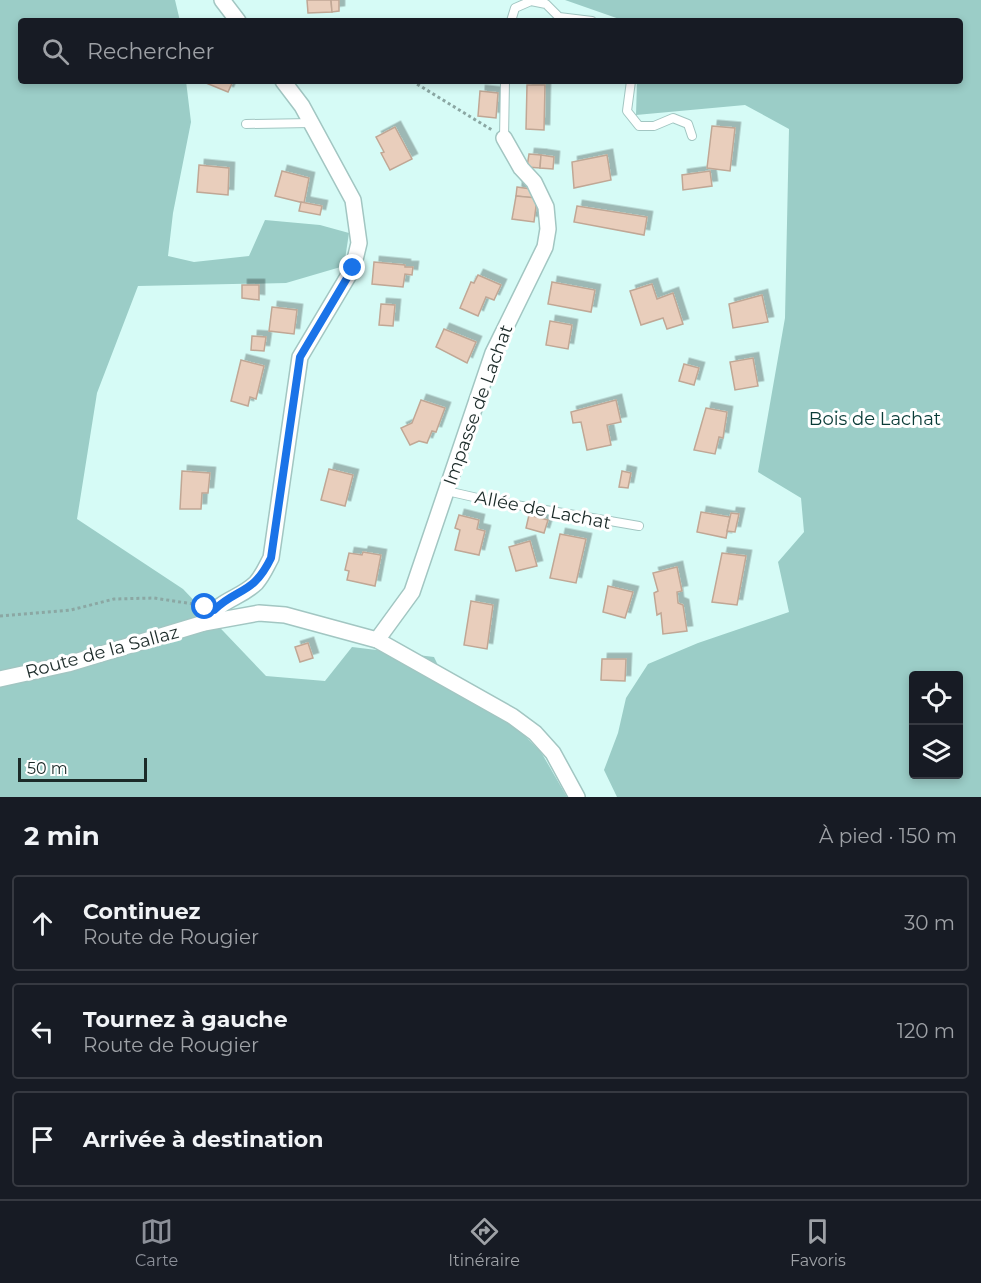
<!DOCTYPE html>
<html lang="fr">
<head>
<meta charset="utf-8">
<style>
  :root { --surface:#171b24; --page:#20242c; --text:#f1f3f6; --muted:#9ea1a6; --line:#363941; --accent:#8c9099 }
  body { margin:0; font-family:Montserrat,sans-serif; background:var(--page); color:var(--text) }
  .controls { position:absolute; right:18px; bottom:18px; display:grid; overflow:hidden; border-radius:6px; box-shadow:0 3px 9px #0003 }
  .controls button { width:54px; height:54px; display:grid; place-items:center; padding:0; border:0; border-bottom:2px solid var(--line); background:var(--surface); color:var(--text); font:30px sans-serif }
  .scale { position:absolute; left:18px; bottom:15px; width:129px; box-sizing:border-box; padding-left:6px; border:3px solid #1c2b29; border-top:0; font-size:16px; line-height:21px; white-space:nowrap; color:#1c2b29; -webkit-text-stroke:4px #fff; paint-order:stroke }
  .stop { position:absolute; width:18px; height:18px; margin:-14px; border:4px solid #1a73e8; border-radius:50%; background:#fff }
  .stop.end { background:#1a73e8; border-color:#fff; box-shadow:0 2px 6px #0008 }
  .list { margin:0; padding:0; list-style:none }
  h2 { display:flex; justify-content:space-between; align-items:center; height:78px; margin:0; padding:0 24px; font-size:26px }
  h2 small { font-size:20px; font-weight:400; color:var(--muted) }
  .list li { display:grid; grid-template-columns:39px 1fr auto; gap:18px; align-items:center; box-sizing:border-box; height:96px; margin:0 12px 12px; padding:0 12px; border:2px solid var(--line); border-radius:6px }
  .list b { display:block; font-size:22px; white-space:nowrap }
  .list p { margin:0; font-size:20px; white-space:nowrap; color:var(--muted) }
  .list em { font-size:20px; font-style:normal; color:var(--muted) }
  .icon { flex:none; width:33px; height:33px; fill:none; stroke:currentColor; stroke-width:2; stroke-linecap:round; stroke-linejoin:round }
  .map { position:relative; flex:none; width:981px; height:797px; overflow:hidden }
  .search { position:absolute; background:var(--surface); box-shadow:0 3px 9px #0003; left:18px; right:18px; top:18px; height:66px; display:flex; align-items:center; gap:15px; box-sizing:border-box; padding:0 21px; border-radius:6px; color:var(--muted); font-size:22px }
  .sheet { height:402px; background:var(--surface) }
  nav { display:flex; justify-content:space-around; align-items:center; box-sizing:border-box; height:84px; border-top:2px solid var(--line); background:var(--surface); font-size:16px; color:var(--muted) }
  nav a { display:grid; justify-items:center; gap:3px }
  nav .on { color:var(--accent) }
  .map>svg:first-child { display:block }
</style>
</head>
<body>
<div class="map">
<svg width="981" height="797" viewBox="0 0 981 797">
  <defs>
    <filter id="shadow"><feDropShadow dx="5.5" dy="-5.5" stdDeviation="0" flood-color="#0004"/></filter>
  </defs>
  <rect width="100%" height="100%" fill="#d6fbf6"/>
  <g fill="#9bcdc7" fill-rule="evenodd">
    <polygon points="0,0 175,0 180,21 21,21 21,81 186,81 191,122 173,213 168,256 194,262 249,256 265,220 320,225 349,233 344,266 286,283 138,286 97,393 77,519 183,589 266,676 325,681 352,647 434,657 447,684 510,721 541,752 567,797 0,797"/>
    <path d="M565,0H981V797H617L604,770L618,733L626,698L648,664L698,643L789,612L778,562L804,532L801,498L758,472L785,318L789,129L745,105L636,115L637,81H960V21H625ZM914,676H958V774H914Z"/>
  </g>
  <g fill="#e9cebc" stroke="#c0a795" stroke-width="1.5" filter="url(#shadow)">
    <polygon points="307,0 331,0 332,12 308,13"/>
    <polygon points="331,0 339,0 339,11 332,12"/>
    <polygon points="206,81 233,81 228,92 206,83"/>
    <polygon points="527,85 545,85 544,130 526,129"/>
    <polygon points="480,91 498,93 496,118 478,116"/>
    <polygon points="712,126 735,128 730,171 707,168"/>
    <polygon points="395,127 412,159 390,170 381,153 384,152 376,137"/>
    <polygon points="529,154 541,155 540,168 527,167"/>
    <polygon points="541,155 554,157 553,169 540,168"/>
    <polygon points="607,155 611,180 574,188 572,162"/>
    <polygon points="199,165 229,168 228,195 197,192"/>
    <polygon points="282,171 309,178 304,203 275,196"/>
    <polygon points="710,171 712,186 683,190 682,175"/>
    <polygon points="517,187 531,189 533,198 516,196"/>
    <polygon points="516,196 537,198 534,222 512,219"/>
    <polygon points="301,202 322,206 320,215 299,211"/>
    <polygon points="577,206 647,217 644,235 574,222"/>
    <polygon points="374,262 405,265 405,267 413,267 412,275 405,274 403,287 372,284"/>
    <polygon points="478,275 501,285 494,300 486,297 478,316 460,308 471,282 474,283"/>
    <polygon points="552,282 595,290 591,312 548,304"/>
    <polygon points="652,284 657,299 673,293 683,324 667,329 663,318 641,325 630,291"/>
    <polygon points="242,285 259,285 259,300 242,298"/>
    <polygon points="762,295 768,322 733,328 729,304"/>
    <polygon points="381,304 395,305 393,326 379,325"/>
    <polygon points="272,307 297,310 294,334 269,331"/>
    <polygon points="550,321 572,325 568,349 546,345"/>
    <polygon points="444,329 476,342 467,363 436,347"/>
    <polygon points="252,336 266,337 264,351 251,350"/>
    <polygon points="753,358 758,386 735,390 730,362"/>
    <polygon points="241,360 264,366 256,399 250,397 248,406 231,401"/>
    <polygon points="684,364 699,368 694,385 679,381"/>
    <polygon points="421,400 445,408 436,432 432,431 427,443 419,441 410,445 401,428 412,423"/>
    <polygon points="616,400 621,422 607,425 611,445 587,450 581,422 573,423 571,412"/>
    <polygon points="706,408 727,412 723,438 719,437 715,454 694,450"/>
    <polygon points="329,469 353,475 345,506 321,500"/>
    <polygon points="182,471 210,473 208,493 202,493 201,509 180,509"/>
    <polygon points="622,471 631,473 628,488 619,487"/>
    <polygon points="701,512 730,517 726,538 697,532"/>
    <polygon points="731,513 739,514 735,532 727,531"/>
    <polygon points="459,515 479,520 477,529 485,531 479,555 455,550 460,530 455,528"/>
    <polygon points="529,515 548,520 544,533 526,528"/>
    <polygon points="560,534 586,539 576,583 550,578"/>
    <polygon points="530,541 537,566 516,571 509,547"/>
    <polygon points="363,552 381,555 375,586 347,580 349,571 345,570 349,553 362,555"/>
    <polygon points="722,553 746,556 737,605 712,602"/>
    <polygon points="677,567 682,591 677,592 678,603 683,605 687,631 663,634 661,613 657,615 654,593 658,591 653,573"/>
    <polygon points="608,586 633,592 625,618 603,612"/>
    <polygon points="471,601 493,605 487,649 464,645"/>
    <polygon points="308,643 313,658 300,662 295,647"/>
    <polygon points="602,659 626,659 625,681 601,680"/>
  </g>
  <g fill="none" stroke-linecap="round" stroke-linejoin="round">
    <defs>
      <g id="lane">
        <polyline points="511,21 515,8 531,1 546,4 559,17 592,21"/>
        <polyline points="631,81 627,111 639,126 654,126 673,118 688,124 692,136"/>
        <polyline points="246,124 311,123"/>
        <polyline points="504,138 505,81"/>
        <polyline points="447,491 482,499 639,526"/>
      </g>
      <g id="street">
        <polyline points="222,0 238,21"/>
        <path d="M204,623C221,598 238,600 256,583C263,575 266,567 271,558L300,357L353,268L359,243L353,200L302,106L283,81"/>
        <polyline points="377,640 412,592 493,353 545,247 548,229 546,207 534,182 521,168 504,138"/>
        <polyline points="0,679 68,664 204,623 259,613 285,615 377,640 512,716 535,733 553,753 577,797"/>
      </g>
    </defs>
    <use href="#lane" stroke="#a2c6c2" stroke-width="10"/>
    <use href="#street" stroke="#a2c6c2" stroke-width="18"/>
    <g stroke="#8ba7a3" stroke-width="3" stroke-dasharray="3 3" stroke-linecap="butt">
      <polyline points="412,81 492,130"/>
      <polyline points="0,616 71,610 114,599 154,598 200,605"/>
    </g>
    <use href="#lane" stroke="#fff" stroke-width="8"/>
    <use href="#street" stroke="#fff" stroke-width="15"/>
  </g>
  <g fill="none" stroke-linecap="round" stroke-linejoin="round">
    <path stroke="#1a73e8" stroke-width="8" d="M205,607L214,610C238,587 253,595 271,558L300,357L353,268"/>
  </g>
  <g text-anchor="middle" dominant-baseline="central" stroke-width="6" stroke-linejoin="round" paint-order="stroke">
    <g font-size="18" fill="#1c2b29" stroke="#fff">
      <text transform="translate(478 405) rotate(-70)">Impasse de Lachat</text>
      <text transform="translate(543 510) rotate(11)">Allée de Lachat</text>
      <text transform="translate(102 652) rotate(-15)">Route de la Sallaz</text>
    </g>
    <g font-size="18" fill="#093b37" stroke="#fff">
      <text x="875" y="419">Bois de Lachat</text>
    </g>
  </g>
</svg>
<div class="controls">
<button><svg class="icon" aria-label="locate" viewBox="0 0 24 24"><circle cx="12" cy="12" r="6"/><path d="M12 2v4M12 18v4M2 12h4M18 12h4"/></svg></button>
<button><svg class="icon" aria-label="layers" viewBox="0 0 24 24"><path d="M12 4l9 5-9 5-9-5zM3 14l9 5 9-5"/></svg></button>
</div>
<div class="scale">50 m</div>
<div class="stop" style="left:205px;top:607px"></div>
<div class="stop end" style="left:353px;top:268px"></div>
<div class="search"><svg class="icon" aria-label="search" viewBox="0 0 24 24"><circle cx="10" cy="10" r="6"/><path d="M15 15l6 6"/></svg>Rechercher</div>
</div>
<section class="sheet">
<h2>2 min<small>À pied · 150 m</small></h2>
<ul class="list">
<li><svg class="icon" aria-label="ahead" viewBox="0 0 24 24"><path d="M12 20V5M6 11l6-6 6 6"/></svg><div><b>Continuez</b><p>Route de Rougier</p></div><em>30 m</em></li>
<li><svg class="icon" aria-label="left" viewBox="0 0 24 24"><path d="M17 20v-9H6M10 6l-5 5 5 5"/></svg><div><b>Tournez à gauche</b><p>Route de Rougier</p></div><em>120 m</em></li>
<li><svg class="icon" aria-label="arrive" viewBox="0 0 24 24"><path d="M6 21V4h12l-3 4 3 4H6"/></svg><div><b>Arrivée à destination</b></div></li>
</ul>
</section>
<nav>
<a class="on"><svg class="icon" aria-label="map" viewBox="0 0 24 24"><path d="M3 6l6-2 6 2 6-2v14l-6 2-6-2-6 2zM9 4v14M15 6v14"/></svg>Carte</a>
<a><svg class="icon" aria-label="directions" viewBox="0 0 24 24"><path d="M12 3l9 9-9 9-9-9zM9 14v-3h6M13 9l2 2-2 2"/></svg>Itinéraire</a>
<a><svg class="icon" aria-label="saved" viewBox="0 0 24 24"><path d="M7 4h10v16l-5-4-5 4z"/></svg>Favoris</a>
</nav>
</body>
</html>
